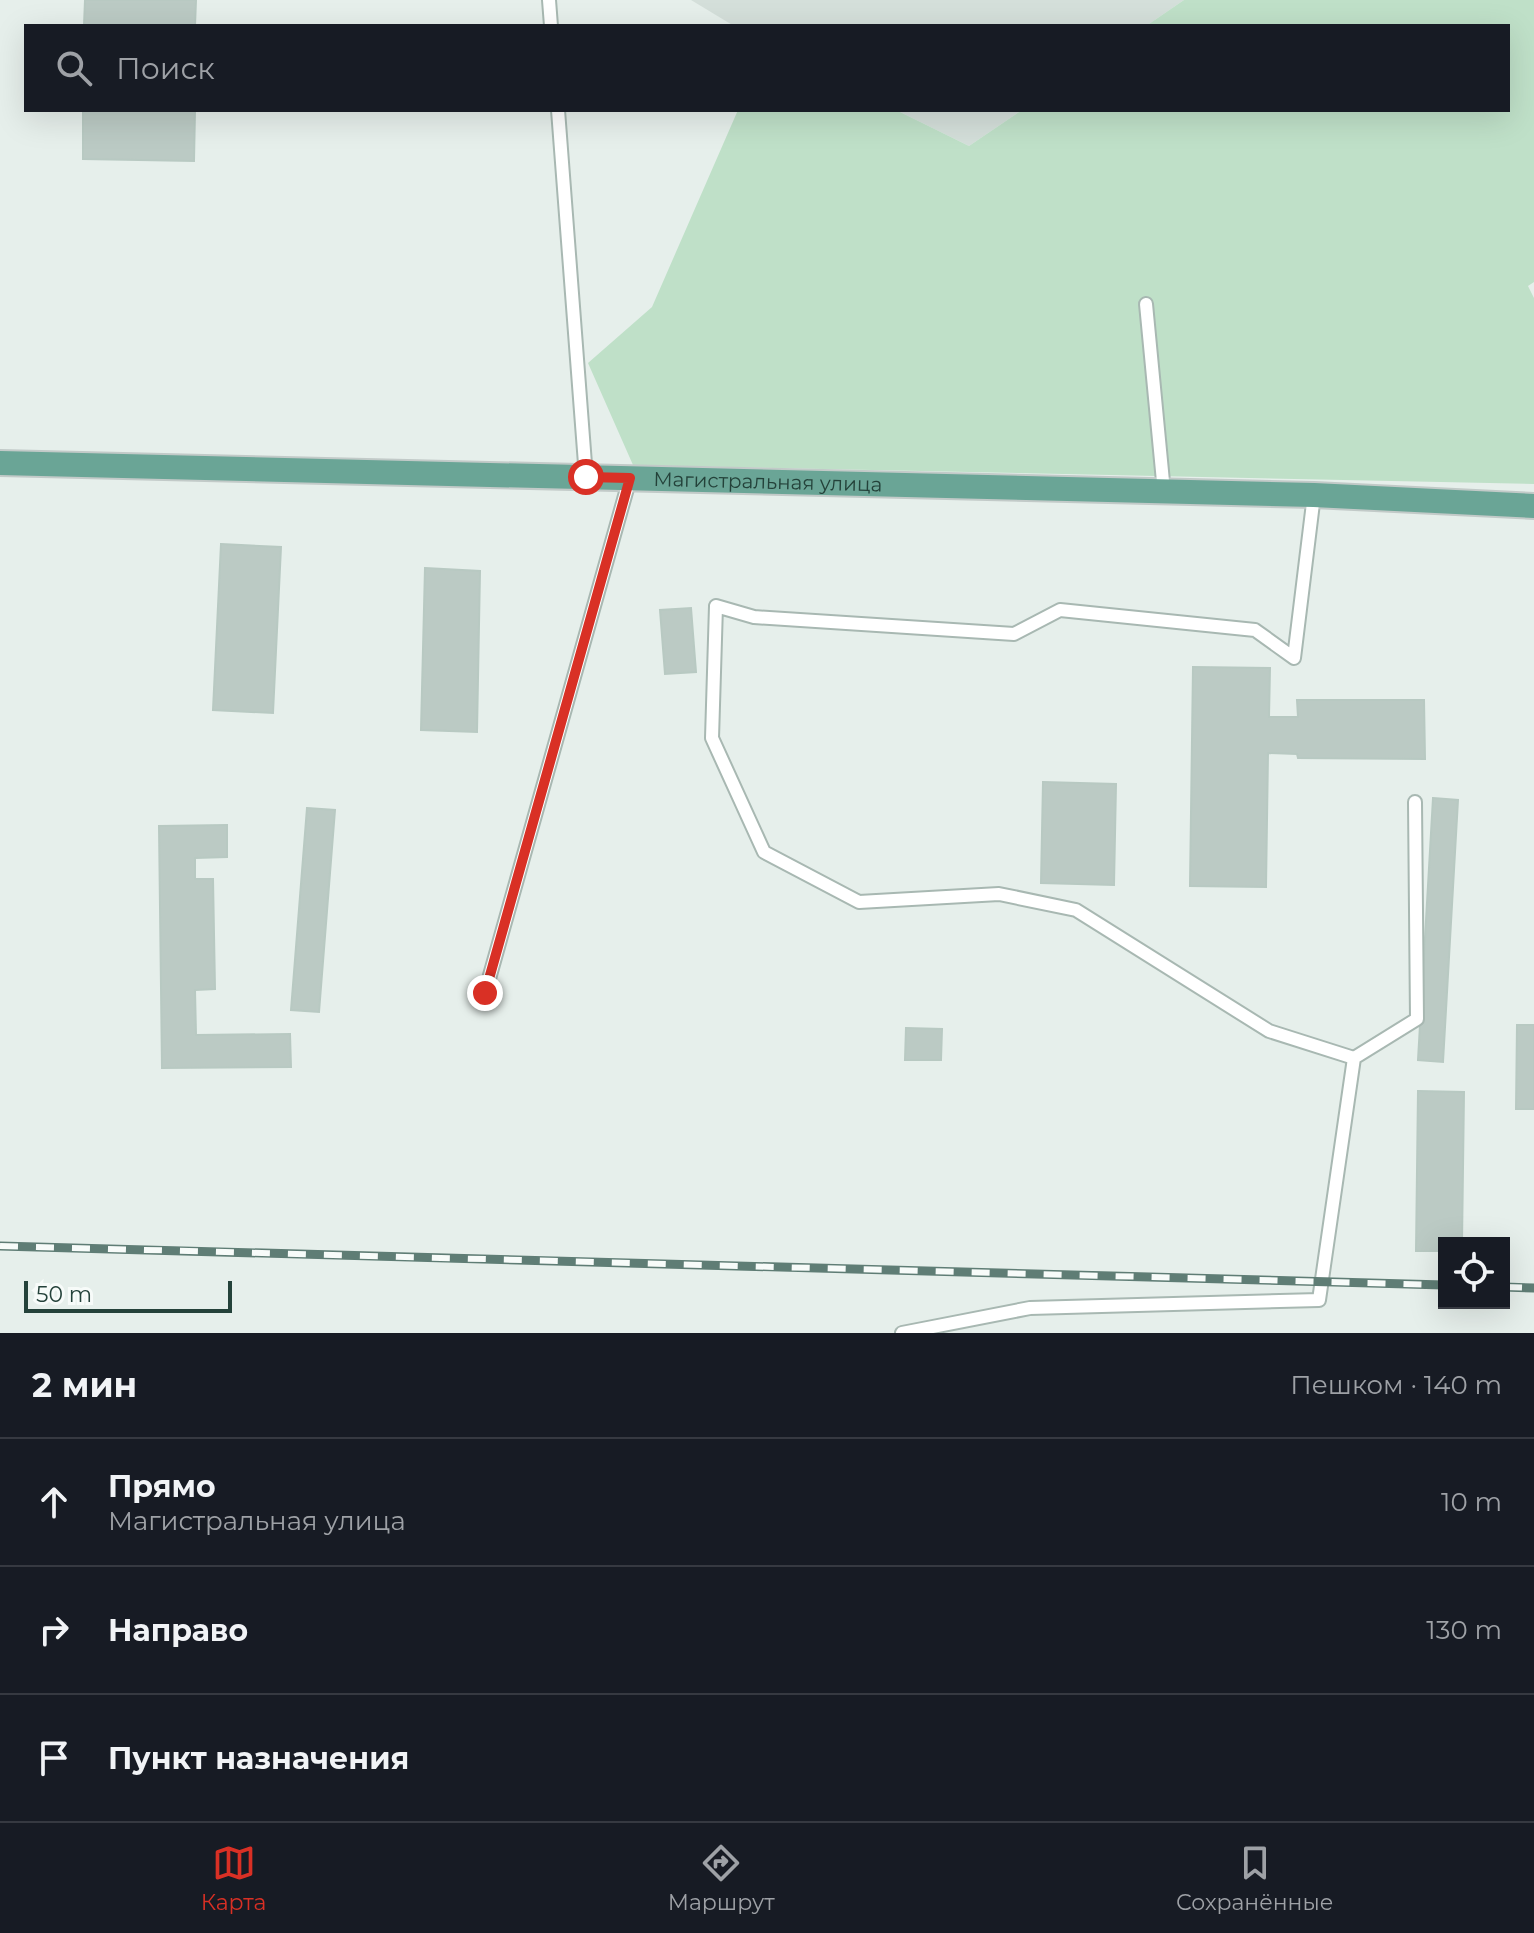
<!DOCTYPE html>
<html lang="ru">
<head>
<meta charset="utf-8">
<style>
  :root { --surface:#171b24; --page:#20242c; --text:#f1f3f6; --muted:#9ea1a6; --line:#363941; --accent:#d93025 }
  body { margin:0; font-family:Montserrat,sans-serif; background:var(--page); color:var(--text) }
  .controls { position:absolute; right:24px; bottom:24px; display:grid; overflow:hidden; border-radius:0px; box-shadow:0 8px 32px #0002 }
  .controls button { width:72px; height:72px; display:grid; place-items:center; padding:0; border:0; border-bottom:2px solid var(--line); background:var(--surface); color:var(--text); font:40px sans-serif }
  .scale { position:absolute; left:24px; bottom:20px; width:208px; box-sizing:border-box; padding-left:8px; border:4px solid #24423a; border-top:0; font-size:22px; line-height:28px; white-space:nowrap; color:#24423a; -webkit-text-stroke:6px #f7fbf9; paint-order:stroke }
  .stop { position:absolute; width:24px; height:24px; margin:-18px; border:6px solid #d93025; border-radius:50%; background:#fff }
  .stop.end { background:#d93025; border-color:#fff; box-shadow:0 2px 8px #0008 }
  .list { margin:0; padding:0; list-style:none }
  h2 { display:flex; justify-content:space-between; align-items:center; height:104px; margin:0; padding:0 32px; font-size:34px }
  h2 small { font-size:26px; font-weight:400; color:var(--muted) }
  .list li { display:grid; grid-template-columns:52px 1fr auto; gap:24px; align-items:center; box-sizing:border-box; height:128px; padding:0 32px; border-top:2px solid var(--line) }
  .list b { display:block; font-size:30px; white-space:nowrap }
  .list p { margin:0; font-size:26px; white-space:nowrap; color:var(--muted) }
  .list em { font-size:26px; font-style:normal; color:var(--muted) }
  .icon { flex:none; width:44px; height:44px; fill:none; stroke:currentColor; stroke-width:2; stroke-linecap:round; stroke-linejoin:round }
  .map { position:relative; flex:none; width:1534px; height:1333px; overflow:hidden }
  .search { position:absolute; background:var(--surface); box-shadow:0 8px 32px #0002; left:24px; right:24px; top:24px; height:88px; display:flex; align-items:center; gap:20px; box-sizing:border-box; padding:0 28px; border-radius:0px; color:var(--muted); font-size:30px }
  .sheet { height:488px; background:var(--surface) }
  nav { display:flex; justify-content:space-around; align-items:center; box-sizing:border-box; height:112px; border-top:2px solid var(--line); background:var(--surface); font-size:22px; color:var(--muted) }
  nav a { display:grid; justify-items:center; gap:4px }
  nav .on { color:var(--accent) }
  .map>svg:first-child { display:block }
</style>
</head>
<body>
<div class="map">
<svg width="1534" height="1333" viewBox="0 0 1534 1333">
  <rect width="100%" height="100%" fill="#e6efeb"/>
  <g fill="#d4dfda">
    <polygon points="691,0 1184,0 1146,26 734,26"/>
    <polygon points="896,110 1022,110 969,146"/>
  </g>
  <polygon fill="#bfe0c8" points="1184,0 1534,0 1534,282 1528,286 1534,298 1534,484 633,465 588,363 652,307 738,110 896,110 969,146 1022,110 1508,110 1508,26 1146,26"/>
  <g fill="#bbcac4" stroke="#b8c9c2" stroke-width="2">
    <polygon points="85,0 196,0 195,26 84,26"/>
    <polygon points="83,110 195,110 194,161 83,159"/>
    <polygon points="221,544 281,547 273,713 213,710"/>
    <polygon points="425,568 480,571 477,732 421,730"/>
    <polygon points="691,608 696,672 665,674 660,610"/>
    <polygon points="1193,667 1270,668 1269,717 1298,717 1297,700 1424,700 1425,759 1298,758 1297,754 1268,753 1266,887 1190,886"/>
    <polygon points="1043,782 1116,784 1114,885 1041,883"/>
    <polygon points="1433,798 1458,800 1443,1062 1418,1060"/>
    <polygon points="307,808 335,810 319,1012 291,1010"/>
    <polygon points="227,825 227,857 195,858 195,879 213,879 215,989 195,990 196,1035 290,1034 291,1067 162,1068 159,826"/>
    <polygon points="1517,1025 1534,1025 1534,1109 1516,1109"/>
    <polygon points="906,1028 942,1029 941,1060 905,1060"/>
    <polygon points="1418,1091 1464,1092 1462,1243 1444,1243 1444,1251 1416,1251"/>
  </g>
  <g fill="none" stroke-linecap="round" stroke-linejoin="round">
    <defs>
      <g id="service">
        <polyline points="549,0 551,26"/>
        <polyline points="558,110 586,477"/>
        <polyline points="1146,304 1164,492"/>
        <polyline points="1314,495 1294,658 1255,630 1060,610 1014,634 754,617 716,606 712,738 764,852 859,902 999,894 1076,910 1269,1031 1354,1058"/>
        <polyline points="485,993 630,478"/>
        <polyline points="902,1333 1030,1308 1319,1300 1354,1058 1417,1019 1415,802"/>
      </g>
      <g id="primary">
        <path id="s1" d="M0,463L1314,495L1534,506"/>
      </g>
    </defs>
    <use href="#service" stroke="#a8b8b2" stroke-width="16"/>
    <use href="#primary" stroke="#c2cac8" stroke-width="28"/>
    <use href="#service" stroke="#fff" stroke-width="12"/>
    <use href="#primary" stroke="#6aa596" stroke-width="24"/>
    <defs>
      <g id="rail">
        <polyline points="0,1246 1444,1285"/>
        <polyline points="1504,1287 1534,1288"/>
      </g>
    </defs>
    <use href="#rail" stroke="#5f7d75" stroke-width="9"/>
    <use href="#rail" stroke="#f7fbf9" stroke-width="6" stroke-dasharray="18" stroke-linecap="butt"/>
  </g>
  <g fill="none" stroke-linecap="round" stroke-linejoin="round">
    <polyline stroke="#d93025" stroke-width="10" points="485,993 630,478 586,477"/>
  </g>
  <g text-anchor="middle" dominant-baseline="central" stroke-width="6" stroke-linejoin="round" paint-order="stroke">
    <g font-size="20" fill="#24423a" stroke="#f7fbf9">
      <text stroke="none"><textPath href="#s1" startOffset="768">Магистральная улица</textPath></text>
    </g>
  </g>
</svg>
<div class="controls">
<button><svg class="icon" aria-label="locate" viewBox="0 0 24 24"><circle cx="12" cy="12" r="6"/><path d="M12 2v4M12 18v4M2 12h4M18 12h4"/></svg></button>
</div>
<div class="scale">50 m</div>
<div class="stop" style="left:586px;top:477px"></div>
<div class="stop end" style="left:485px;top:993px"></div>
<div class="search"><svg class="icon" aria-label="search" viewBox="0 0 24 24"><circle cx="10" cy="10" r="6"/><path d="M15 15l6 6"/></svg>Поиск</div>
</div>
<section class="sheet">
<h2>2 мин<small>Пешком · 140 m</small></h2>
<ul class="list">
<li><svg class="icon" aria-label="ahead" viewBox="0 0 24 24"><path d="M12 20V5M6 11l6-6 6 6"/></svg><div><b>Прямо</b><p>Магистральная улица</p></div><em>10 m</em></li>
<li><svg class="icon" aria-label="right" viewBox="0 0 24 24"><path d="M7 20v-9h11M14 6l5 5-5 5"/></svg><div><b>Направо</b></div><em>130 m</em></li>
<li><svg class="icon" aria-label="arrive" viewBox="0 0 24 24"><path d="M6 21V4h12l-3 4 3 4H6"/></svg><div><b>Пункт назначения</b></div></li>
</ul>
</section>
<nav>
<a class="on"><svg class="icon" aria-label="map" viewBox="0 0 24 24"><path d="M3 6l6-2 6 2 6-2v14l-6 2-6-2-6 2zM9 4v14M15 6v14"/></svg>Карта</a>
<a><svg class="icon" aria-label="directions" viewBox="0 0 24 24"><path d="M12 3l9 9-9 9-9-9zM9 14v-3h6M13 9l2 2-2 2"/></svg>Маршрут</a>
<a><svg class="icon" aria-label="saved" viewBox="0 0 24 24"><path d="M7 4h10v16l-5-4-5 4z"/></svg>Сохранённые</a>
</nav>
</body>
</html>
